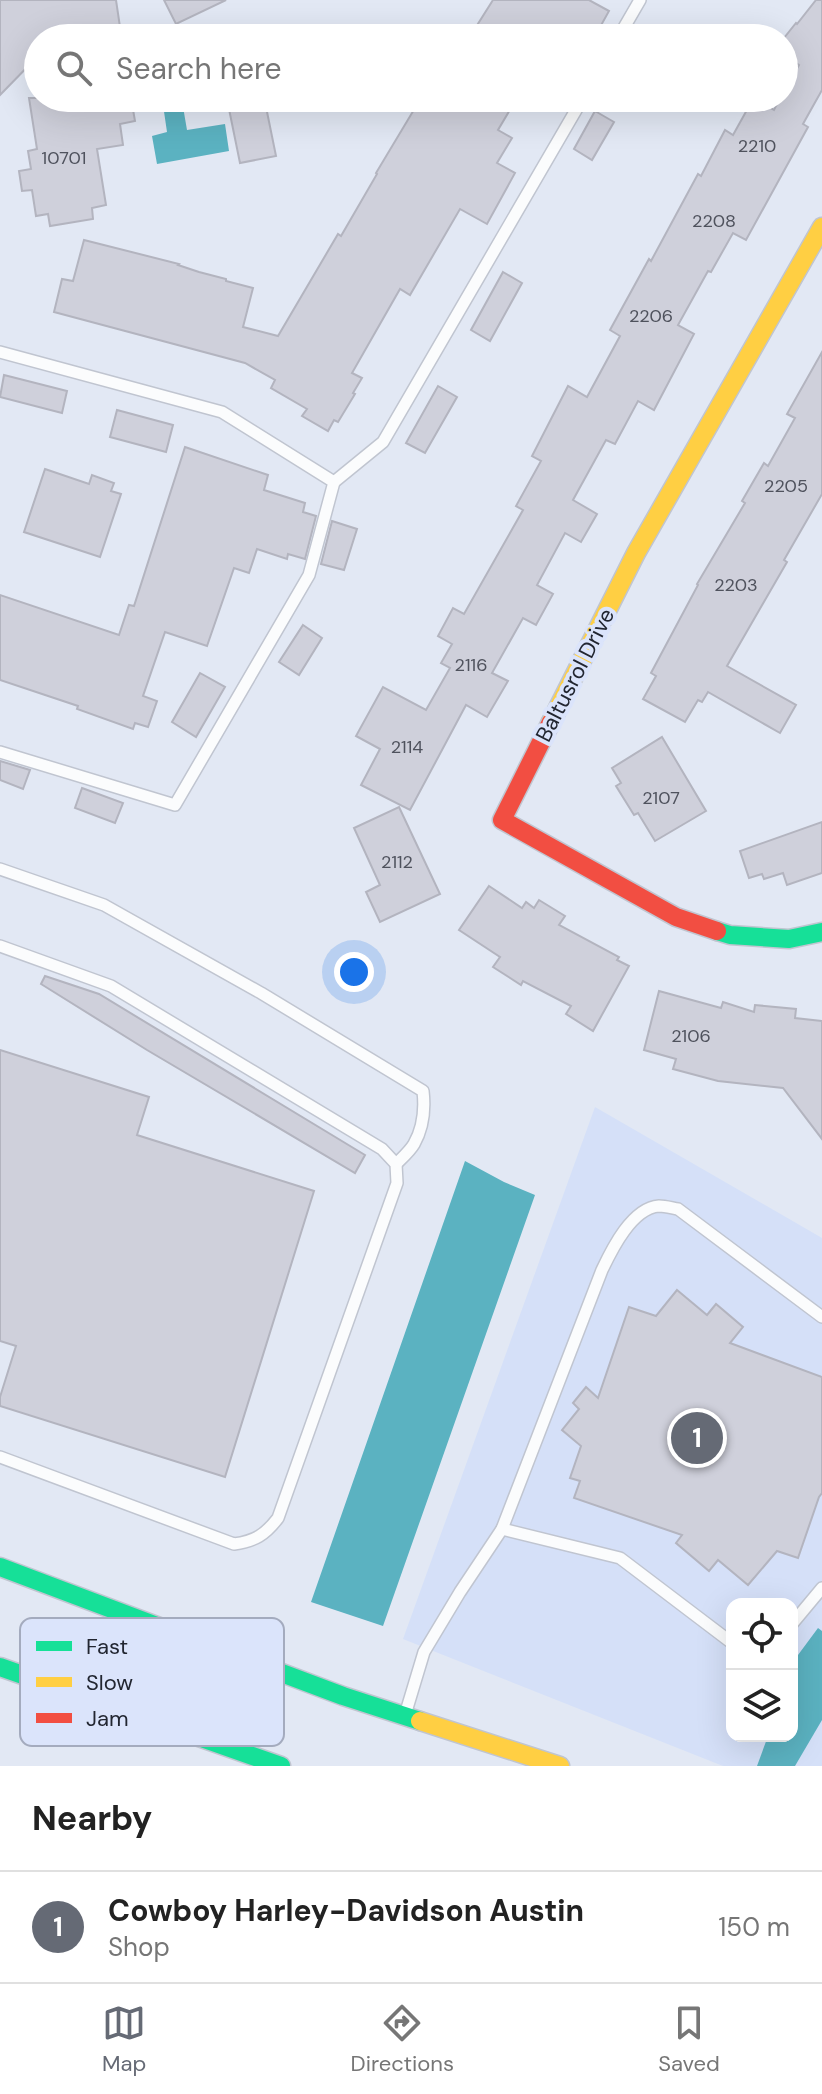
<!DOCTYPE html>
<html lang="en">
<head>
<meta charset="utf-8">
<style>
  :root { --surface:#fff; --page:#f2f2f2; --text:#222; --muted:#767676; --line:#e0e0e0; --accent:#656a75 }
  body { margin:0; font-family:"DM Sans",sans-serif; background:var(--page); color:var(--text) }
  .controls { position:absolute; right:24px; bottom:24px; display:grid; overflow:hidden; border-radius:16px; box-shadow:0 8px 32px #0002 }
  .controls button { width:72px; height:72px; display:grid; place-items:center; padding:0; border:0; border-bottom:2px solid var(--line); background:var(--surface); color:var(--text); font:40px sans-serif }
  .you { position:absolute; left:354px; top:972px; width:28px; height:28px; margin:-20px; border:6px solid #fff; border-radius:50%; background:#1a73e8; box-shadow:0 0 0 12px #1a73e833 }
  .badge { display:grid; place-items:center; width:52px; height:52px; border-radius:50%; background:var(--accent); color:#fff; font-size:26px; font-weight:700 }
  .pin { position:absolute; translate:-50% -50%; border:4px solid #fff; box-shadow:0 2px 8px #0006 }
  .list { margin:0; padding:0; list-style:none }
  h2 { display:flex; justify-content:space-between; align-items:center; height:104px; margin:0; padding:0 32px; font-size:34px }
  h2 small { font-size:26px; font-weight:400; color:var(--muted) }
  .list li { display:grid; grid-template-columns:52px 1fr auto; gap:24px; align-items:center; box-sizing:border-box; height:112px; padding:0 32px; border-top:2px solid var(--line) }
  .list b { display:block; font-size:30px; white-space:nowrap }
  .list p { margin:0; font-size:26px; white-space:nowrap; color:var(--muted) }
  .list em { font-size:26px; font-style:normal; color:var(--muted) }
  .icon { flex:none; width:44px; height:44px; fill:none; stroke:currentColor; stroke-width:2; stroke-linecap:round; stroke-linejoin:round }
  .map { position:relative; flex:none; width:822px; height:1766px; overflow:hidden }
  .search { position:absolute; background:var(--surface); box-shadow:0 8px 32px #0002; left:24px; right:24px; top:24px; height:88px; display:flex; align-items:center; gap:20px; box-sizing:border-box; padding:0 28px; border-radius:44px; color:var(--muted); font-size:30px }
  .sheet { height:216px; background:var(--surface) }
  nav { display:flex; justify-content:space-around; align-items:center; box-sizing:border-box; height:112px; border-top:2px solid var(--line); background:var(--surface); font-size:22px; color:var(--muted) }
  nav a { display:grid; justify-items:center; gap:4px }
  nav .on { color:var(--accent) }
  .map>svg:first-child { display:block }
</style>
</head>
<body>
<div class="map">
<svg width="822" height="1766" viewBox="0 0 822 1766">
  <rect width="100%" height="100%" fill="#e2e8f4"/>
  <path fill="#d5e0f8" fill-rule="evenodd" d="M595,1107L822,1238V1766H723L403,1639ZM732,1604H792V1736H732Z"/>
  <g fill="#5bb2c1">
    <polygon points="162,98 199,98 182,101 187,130 225,124 229,151 157,164 152,136 167,132"/>
    <polygon points="465,1161 504,1182 535,1195 383,1626 311,1602"/>
    <polygon points="818,1628 822,1631 822,1720 795,1766 757,1766 768,1736 792,1736 792,1670 798,1655"/>
  </g>
  <g fill="#cfd0db" stroke="#b3b4bf" stroke-width="2">
    <polygon points="0,0 116,0 120,27 67,38 38,38 38,56 0,95"/>
    <polygon points="164,0 226,0 176,24"/>
    <polygon points="493,0 589,0 609,11 594,38 469,38"/>
    <polygon points="816,0 822,0 822,90 803,124 808,127 746,240 733,233 711,272 708,271 678,325 694,334 654,410 638,401 615,444 606,440 573,500 597,514 581,542 565,533 537,585 553,594 536,625 523,618 492,673 508,681 487,717 466,705 410,810 361,785 380,749 356,736 383,687 426,710 450,668 441,663 452,644 438,636 453,608 464,614 523,510 516,506 541,461 532,456 568,386 587,397 620,336 610,330 649,259 651,261 698,174 701,176 725,130 733,135 753,99 774,110 780,98 784,98 784,92 799,65 784,54 784,38 796,23 797,24"/>
    <polygon points="29,98 131,98 135,121 120,124 123,145 97,149 106,205 92,208 93,219 50,226 48,214 36,216 32,190 22,191 19,171 31,169 28,151 37,149"/>
    <polygon points="421,98 517,98 498,130 512,138 497,163 515,173 487,224 460,209 410,295 400,289 352,373 362,378 353,393 355,394 338,422 334,420 328,431 302,416 307,409 271,388 275,380 245,363 54,312 62,279 73,281 84,240 179,264 178,265 199,272 226,279 226,281 253,288 243,327 278,336 338,234 341,236 377,174 376,173"/>
    <polygon points="265,102 276,156 240,163 229,109"/>
    <polygon points="595,111 614,122 592,160 574,149"/>
    <polygon points="503,272 522,283 490,341 471,330"/>
    <polygon points="822,352 822,494 784,560 787,562 727,666 796,705 780,733 708,692 702,702 698,700 685,722 643,699 656,676 651,673 698,585 697,584 745,503 742,501 764,463 768,466 795,418 787,414"/>
    <polygon points="4,375 67,391 62,413 0,397"/>
    <polygon points="438,386 457,397 425,453 406,443"/>
    <polygon points="117,410 173,425 166,452 110,437"/>
    <polygon points="185,447 268,475 264,490 305,503 303,512 316,516 305,559 288,554 287,559 257,549 249,573 234,568 207,646 165,632 143,696 157,701 148,727 135,723 133,729 77,709 78,706 0,680 0,595 119,635 129,605 134,606"/>
    <polygon points="45,469 89,484 92,475 114,483 111,491 121,494 100,557 24,532"/>
    <polygon points="332,521 357,529 344,570 321,564"/>
    <polygon points="303,625 322,638 299,675 279,662"/>
    <polygon points="200,673 225,687 196,737 172,722"/>
    <polygon points="662,737 706,811 655,841 638,813 634,815 616,786 621,783 612,768"/>
    <polygon points="0,761 30,770 23,789 0,780"/>
    <polygon points="82,788 123,803 115,823 75,808"/>
    <polygon points="399,807 440,894 380,922 366,892 380,885 354,828"/>
    <polygon points="822,822 822,873 787,885 783,873 764,879 762,874 749,878 740,851"/>
    <polygon points="489,886 522,908 526,902 534,908 539,900 565,916 559,925 619,957 617,960 629,966 593,1031 566,1014 571,1006 523,981 521,985 493,967 500,957 459,930"/>
    <polygon points="45,976 99,994 365,1155 355,1173 147,1050 41,984"/>
    <polygon points="659,991 721,1008 723,1002 754,1012 755,1005 796,1009 795,1018 822,1021 822,1139 783,1088 718,1081 673,1069 676,1059 644,1050"/>
    <polygon points="0,1050 149,1097 137,1135 314,1191 225,1477 0,1406 0,1397 16,1346 0,1341"/>
    <polygon points="677,1290 707,1315 716,1304 743,1327 730,1343 822,1377 822,1493 819,1497 798,1558 777,1551 748,1585 718,1560 709,1571 676,1543 682,1535 574,1498 580,1481 570,1478 581,1446 562,1430 579,1409 573,1403 586,1387 598,1398 629,1307 656,1316"/>
  </g>
  <g fill="none" stroke-linecap="round" stroke-linejoin="round">
    <defs>
      <g id="lane">
        <polyline points="618,38 640,0"/>
        <polyline points="0,352 222,412 334,482 309,575 175,805 0,752"/>
        <polyline points="334,482 383,442 583,98"/>
        <path d="M0,869L104,905L261,993L423,1091C425,1108 423,1128 414,1144C410,1151 402,1158 396,1164"/>
        <path d="M0,946L111,986L382,1149L396,1164L397,1183L278,1518C265,1535 255,1541 234,1544L0,1457"/>
        <polyline points="502,1529 620,1558 732,1643"/>
        <polyline points="792,1624 822,1588"/>
        <path d="M405,1715L424,1652L460,1592L502,1529L602,1270C612,1249 632,1208 659,1206C665,1206 672,1208 678,1209L822,1317"/>
      </g>
      <g id="fast">
        <polyline points="717,931 730,935 789,939 822,932"/>
        <polyline points="0,1567 343,1696 420,1721"/>
        <polyline points="0,1667 281,1766"/>
      </g>
      <g id="slow">
        <polyline points="551,722 636,553 822,227"/>
        <polyline points="420,1721 560,1766"/>
      </g>
      <polyline id="jam" points="551,722 502,820 676,917 717,931"/>
    </defs>
    <use href="#lane" stroke="#c0c5d0" stroke-width="14"/>
    <use href="#fast" stroke="#c0c5d0" stroke-width="21"/>
    <use href="#slow" stroke="#c0c5d0" stroke-width="21"/>
    <use href="#jam" stroke="#c0c5d0" stroke-width="21"/>
    <use href="#lane" stroke="#fbfcfd" stroke-width="11"/>
    <use href="#fast" stroke="#16e098" stroke-width="18"/>
    <use href="#slow" stroke="#ffcf43" stroke-width="18"/>
    <use href="#jam" stroke="#f24e42" stroke-width="18"/>
  </g>
  <g text-anchor="middle" dominant-baseline="central" stroke-width="8" stroke-linejoin="round" paint-order="stroke">
    <g font-size="18" fill="#4f525d">
      <text x="757" y="146">2210</text>
      <text x="64" y="158">10701</text>
      <text x="714" y="221">2208</text>
      <text x="651" y="316">2206</text>
      <text x="786" y="486">2205</text>
      <text x="736" y="585">2203</text>
      <text x="471" y="665">2116</text>
      <text x="407" y="747">2114</text>
      <text x="661" y="798">2107</text>
      <text x="397" y="862">2112</text>
      <text x="691" y="1036">2106</text>
    </g>
    <g font-size="22" fill="#222631" stroke="#dbe4fb">
      <text transform="translate(575 675) rotate(-63)">Baltusrol Drive</text>
    </g>
  </g>
  <rect x="20" y="1618" width="264" height="128" rx="12" fill="#dbe4fb" stroke="#a4abbe" stroke-width="2"/>
  <rect x="36" y="1641" width="36" height="10" fill="#16e098"/>
  <rect x="36" y="1677" width="36" height="10" fill="#ffcf43"/>
  <rect x="36" y="1713" width="36" height="10" fill="#f24e42"/>
  <g font-size="22" fill="#222631">
    <text x="86" y="1654">Fast</text>
    <text x="86" y="1690">Slow</text>
    <text x="86" y="1726">Jam</text>
  </g>
</svg>
<div class="controls">
<button><svg class="icon" aria-label="locate" viewBox="0 0 24 24"><circle cx="12" cy="12" r="6"/><path d="M12 2v4M12 18v4M2 12h4M18 12h4"/></svg></button>
<button><svg class="icon" aria-label="layers" viewBox="0 0 24 24"><path d="M12 4l9 5-9 5-9-5zM3 14l9 5 9-5"/></svg></button>
</div>
<div class="you"></div>
<div class="pin badge" style="left:697px;top:1438px">1</div>
<div class="search"><svg class="icon" aria-label="search" viewBox="0 0 24 24"><circle cx="10" cy="10" r="6"/><path d="M15 15l6 6"/></svg>Search here</div>
</div>
<section class="sheet">
<h2>Nearby<small></small></h2>
<ul class="list">
<li><span class="badge">1</span><div><b>Cowboy Harley-Davidson Austin</b><p>Shop</p></div><em>150 m</em></li>
</ul>
</section>
<nav>
<a class="on"><svg class="icon" aria-label="map" viewBox="0 0 24 24"><path d="M3 6l6-2 6 2 6-2v14l-6 2-6-2-6 2zM9 4v14M15 6v14"/></svg>Map</a>
<a><svg class="icon" aria-label="directions" viewBox="0 0 24 24"><path d="M12 3l9 9-9 9-9-9zM9 14v-3h6M13 9l2 2-2 2"/></svg>Directions</a>
<a><svg class="icon" aria-label="saved" viewBox="0 0 24 24"><path d="M7 4h10v16l-5-4-5 4z"/></svg>Saved</a>
</nav>
</body>
</html>
